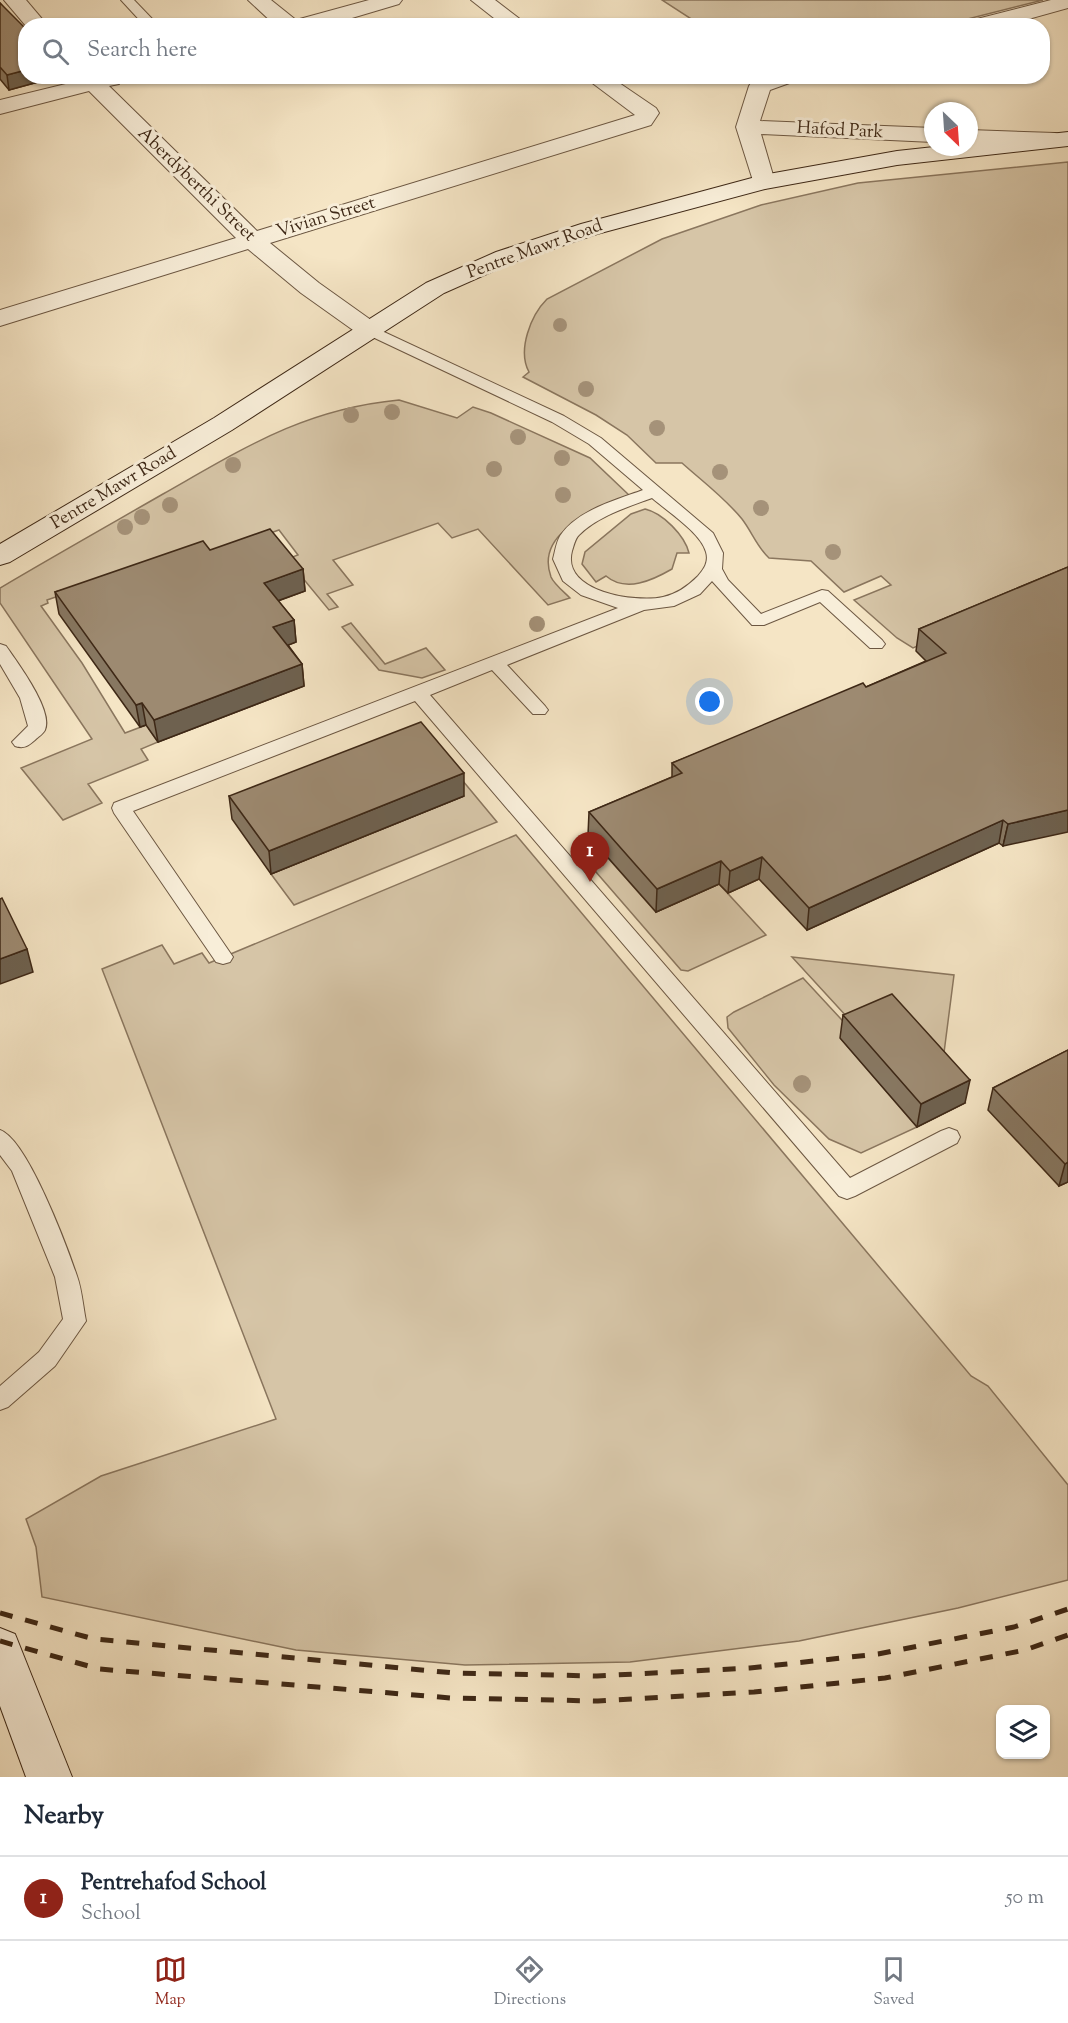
<!DOCTYPE html>
<html lang="en">
<head>
<meta charset="utf-8">
<style>
  :root { --surface:#fff; --page:#f2f2f3; --text:#1f2937; --muted:#747a83; --line:#e0e1e3; --accent:#8f2418 }
  body { margin:0; font-family:"Sorts Mill Goudy",serif; background:var(--page); color:var(--text) }
  .controls { position:absolute; right:18px; bottom:18px; display:grid; overflow:hidden; border-radius:12px; box-shadow:0 2px 4px #0004 }
  .controls button { width:54px; height:54px; display:grid; place-items:center; padding:0; border:0; border-bottom:2px solid var(--line); background:var(--surface); color:var(--text); font:30px sans-serif }
  .compass { position:absolute; left:924px; top:102px; width:54px; height:54px; border-radius:50%; background:var(--surface); box-shadow:0 2px 4px #0004; rotate:155deg }
  .you { position:absolute; left:710px; top:702px; width:21px; height:21px; margin:-15px; border:4px solid #fff; border-radius:50%; background:#1a73e8; box-shadow:0 0 0 9px #1a73e833 }
  .badge { display:grid; place-items:center; width:39px; height:39px; border-radius:50%; background:var(--accent); color:#fff; font-size:20px; font-weight:700 }
  .pin { position:absolute; translate:-50% -50px; filter:drop-shadow(0 2px 3px #0008) }
  .pin::after { content:''; position:absolute; top:32px; width:21px; height:18px; background:inherit; clip-path:polygon(0 0,100% 0,50% 100%) }
  .list { margin:0; padding:0; list-style:none }
  h2 { display:flex; justify-content:space-between; align-items:center; height:78px; margin:0; padding:0 24px; font-size:26px }
  h2 small { font-size:20px; font-weight:400; color:var(--muted) }
  .list li { display:grid; grid-template-columns:39px 1fr auto; gap:18px; align-items:center; box-sizing:border-box; height:84px; padding:0 24px; border-top:2px solid var(--line) }
  .list b { display:block; font-size:22px; white-space:nowrap }
  .list p { margin:0; font-size:20px; white-space:nowrap; color:var(--muted) }
  .list em { font-size:20px; font-style:normal; color:var(--muted) }
  .icon { flex:none; width:33px; height:33px; fill:none; stroke:currentColor; stroke-width:2; stroke-linecap:round; stroke-linejoin:round }
  .map { position:relative; flex:none; width:1068px; height:1777px; overflow:hidden }
  .search { position:absolute; background:var(--surface); box-shadow:0 2px 4px #0004; left:18px; right:18px; top:18px; height:66px; display:flex; align-items:center; gap:15px; box-sizing:border-box; padding:0 21px; border-radius:24px; color:var(--muted); font-size:22px }
  .sheet { height:162px; background:var(--surface) }
  nav { display:flex; justify-content:space-around; align-items:center; box-sizing:border-box; height:84px; border-top:2px solid var(--line); background:var(--surface); font-size:16px; color:var(--muted) }
  nav a { display:grid; justify-items:center; gap:3px }
  nav .on { color:var(--accent) }
  .map>svg:first-child { display:block }
</style>
</head>
<body>
<div class="map">
<svg width="1068" height="1777" viewBox="0 0 1068 1777">
  <rect width="100%" height="100%" fill="#f5e5c5"/>
  <filter id="stains"><feTurbulence type="fractalNoise" baseFrequency=".00333" numOctaves="4"/><feColorMatrix values="0 0 0 0 .2 0 0 0 0 .09 0 0 0 0 .02 0 0 0 .5 -.17"/></filter>
  <radialGradient id="worn" r=".72"><stop offset=".6" stop-color="#630" stop-opacity="0"/><stop offset="1" stop-color="#630" stop-opacity=".3"/></radialGradient>
  <g fill="#d6c5a7" stroke="#8a765e" stroke-width="1.5">
    <polygon points="662,0 1043,0 944,25 702,26"/>
    <path d="M1068,162V581L913,648L897,638L854,600L891,585L881,576L844,592L811,561L769,558C757,547 752,532 742,519C725,498 702,481 682,463H656L627,435L596,415L523,377L529,372C517,350 531,315 547,299L662,239L761,205L858,183Z"/>
    <path d="M399,400L457,418L473,407L491,413L590,458L630,496C598,511 534,530 551,577C554,584 564,592 570,598L548,605L478,529L452,538L438,523L333,560L353,585L327,594L338,607L329,610L287,559L298,555L279,530L207,555L200,547L47,600L48,603L41,606L82,663L125,733L292,670L149,729L158,742L141,749L148,760L88,784L102,803L63,820L21,768L92,739L0,603V588C54,556 109,525 163,494C244,448 304,409 399,400Z"/>
    <path d="M645,509C663,513 685,536 689,553H677L672,569C653,580 626,593 606,576L596,582L582,564L585,552L631,514Z"/>
    <polygon points="351,623 385,664 426,648 445,670 422,678 379,670 342,627"/>
    <polygon points="443,757 497,822 294,905 271,874 464,796"/>
    <polygon points="516,835 971,1376 988,1386 1068,1485 1068,1580 958,1608 799,1641 630,1662 465,1665 296,1650 42,1597 36,1547 26,1519 101,1476 276,1419 102,969 162,945 174,964 202,953 209,963"/>
    <polygon points="601,850 656,912 719,884 766,935 688,971 681,970 583,857"/>
    <polygon points="792,957 954,975 941,1076 848,1018"/>
    <polygon points="803,978 853,1032 841,1039 917,1127 861,1153 829,1139 774,1085 728,1028 727,1017 734,1012"/>
  </g>
  <g fill="none" stroke-linecap="round" stroke-linejoin="round">
    <defs>
      <g id="lane">
        <polygon points="121,0 134,0 159,26 145,26"/>
        <path d="M369,325L564,416L601,438L713,533L723,553L722,569L728,580L761,614L822,590L828,591L882,640L885,644L882,648H870L820,602L764,625H752L712,581L700,594L674,606L644,610L507,665L545,706L548,710L545,714H533L492,670L430,695L850,1178L941,1131L949,1128L957,1131L960,1137L957,1143L855,1196L847,1199L839,1196L415,701L133,811L233,957L230,962L223,964L216,962L114,813L112,808L114,803L618,608L581,595L563,581L553,559C555,552 556,543 560,536C577,510 616,500 643,490L589,444L552,422L364,333L361,330ZM652,498C667,511 701,533 706,552C709,562 704,569 698,576C688,586 677,594 663,597C636,603 561,592 572,551C574,545 575,539 579,535C598,516 628,507 652,498Z"/>
        <path d="M0,644L6,646C17,662 54,711 45,730C43,734 38,737 35,740C28,746 24,749 15,746L12,742L28,726L20,698L0,664Z"/>
        <path d="M0,1130C27,1139 67,1246 77,1276C82,1290 83,1306 86,1321L55,1366L8,1407L0,1410V1386L39,1352L63,1319L55,1277L12,1171L0,1155Z"/>
      </g>
      <g id="street">
        <polygon points="4,0 26,0 48,26 26,26"/>
        <polygon points="248,0 271,0 296,20 369,0 402,0 399,4 325,26 276,26"/>
        <polygon points="471,0 495,0 529,26 504,26"/>
        <polygon points="1051,0 1068,0 1068,8 1003,26 967,26 969,21"/>
        <polygon points="75,76 120,76 122,79 119,84 109,86 257,231 635,115 583,76 609,76 656,108 659,113 651,125 270,243 319,283 378,325 382,330 378,335 369,338 360,335 301,293 248,249 0,326 0,310 236,238 89,91 0,114 0,100 78,81"/>
        <polygon points="765,76 798,76 795,81 770,90 760,121 933,128 933,142 761,134 775,182 771,187 763,189 755,187 736,127 749,86 752,81"/>
        <polygon points="969,130 1055,133 1063,135 1066,140 1063,145 1055,147 969,144"/>
      </g>
      <g id="secondary">
        <polygon points="1068,132 1068,146 897,165 765,189 597,234 514,262 444,293 232,430 10,562 0,565 0,544 214,418 426,283 496,252 581,224 763,175 897,151 934,147 969,147 969,143"/>
        <polygon points="0,1628 15,1634 72,1777 26,1777 0,1706"/>
      </g>
    </defs>
    <use href="#lane" stroke="#6c5742" stroke-width="2"/>
    <use href="#street" stroke="#6c5742" stroke-width="2"/>
    <use href="#secondary" stroke="#3e2816" stroke-width="2"/>
    <use href="#lane" fill="#f8eed9" fill-rule="evenodd"/>
    <use href="#street" fill="#f8eed9" fill-rule="evenodd"/>
    <use href="#secondary" fill="#f8eed9" fill-rule="evenodd"/>
    <g stroke="#3e2816" stroke-width="5" stroke-dasharray="13 13" stroke-linecap="butt">
      <polyline points="0,1613 94,1639 454,1673 597,1676 750,1668 878,1654 1014,1627 1068,1609"/>
      <polyline points="0,1641 99,1669 451,1698 598,1701 754,1692 885,1678 1025,1650 1068,1635"/>
    </g>
  </g>
  <g fill="#a59279">
    <circle cx="560" cy="325" r="7"/>
    <circle cx="586" cy="389" r="8"/>
    <circle cx="392" cy="412" r="8"/>
    <circle cx="351" cy="415" r="8"/>
    <circle cx="657" cy="428" r="8"/>
    <circle cx="518" cy="437" r="8"/>
    <circle cx="562" cy="458" r="8"/>
    <circle cx="233" cy="465" r="8"/>
    <circle cx="494" cy="469" r="8"/>
    <circle cx="720" cy="472" r="8"/>
    <circle cx="563" cy="495" r="8"/>
    <circle cx="170" cy="505" r="8"/>
    <circle cx="761" cy="508" r="8"/>
    <circle cx="142" cy="517" r="8"/>
    <circle cx="125" cy="527" r="8"/>
    <circle cx="833" cy="552" r="8"/>
    <circle cx="537" cy="624" r="8"/>
    <circle cx="802" cy="1084" r="9"/>
  </g>
  <g fill="#877761" stroke="#3e2816" stroke-width="1.5">
    <polygon points="0,3 60,76 9,90 0,79"/>
    <polygon points="210,550 303,569 305,591 278,601 294,620 296,642 288,645 302,664 304,686 158,742 146,725 140,727 59,614 55,592"/>
    <polygon points="1068,567 1003,846 999,843 807,930 759,879 728,893 719,884 656,912 588,835 589,812 672,777 672,763 866,687 926,661 916,651 919,629"/>
    <polygon points="229,796 464,796 271,874 232,819"/>
    <polygon points="843,1015 965,1103 917,1127 840,1038"/>
    <polygon points="1068,1050 1068,1182 1059,1186 988,1110 993,1088"/>
  </g>
  <g fill="#6e614f" stroke="#3e2816" stroke-width="1.5">
    <polygon points="26,70 26,76 60,76 9,90 7,75"/>
    <polygon points="303,569 305,591 266,605 264,583"/>
    <polygon points="294,620 296,642 276,650 273,627"/>
    <polygon points="302,664 304,686 158,742 154,720"/>
    <polygon points="142,703 146,725 140,727 136,705"/>
    <polygon points="464,773 464,796 271,874 269,851"/>
    <polygon points="1068,810 1068,832 1003,846 1008,824"/>
    <polygon points="1003,820 999,843 807,930 809,908"/>
    <polygon points="762,857 759,879 728,893 730,871"/>
    <polygon points="721,861 719,884 656,912 657,889"/>
    <polygon points="27,949 33,972 0,984 0,959"/>
    <polygon points="970,1080 965,1103 917,1127 921,1104"/>
    <polygon points="1068,1162 1068,1182 1059,1186 1065,1164"/>
  </g>
  <g fill="#9d8a71" stroke="#3e2816" stroke-width="1.5">
    <polygon points="0,3 26,29 26,70 7,75 0,67"/>
    <polygon points="270,529 303,569 264,583 294,620 273,627 302,664 154,720 142,703 136,705 55,592 203,541 210,550"/>
    <polygon points="1068,567 1068,810 1008,824 1003,820 809,908 762,857 730,871 721,861 657,889 589,812 682,773 672,763 863,683 866,687 946,653 919,629"/>
    <polygon points="421,722 464,773 269,851 229,796"/>
    <polygon points="2,898 27,949 0,959 0,899"/>
    <polygon points="892,994 970,1080 921,1104 843,1015"/>
    <polygon points="1068,1050 1068,1162 1065,1164 993,1088"/>
  </g>
  <g text-anchor="middle" dominant-baseline="central" stroke-width="6" stroke-linejoin="round" paint-order="stroke">
    <g font-size="18" fill="#3e2816" stroke="#f8eed9">
      <text transform="translate(840 131) rotate(3)">Hafod Park</text>
      <text transform="translate(196 185) rotate(44)">Aberdyberthi Street</text>
      <text transform="translate(326 218) rotate(-17)">Vivian Street</text>
      <text transform="translate(535 250) rotate(-20)">Pentre Mawr Road</text>
      <text transform="translate(114 489) rotate(-31)">Pentre Mawr Road</text>
    </g>
  </g>
  <rect width="100%" height="100%" filter="url(#stains)"/>
  <rect width="100%" height="100%" fill="url(#worn)"/>
</svg>
<div class="controls">
<button><svg class="icon" aria-label="layers" viewBox="0 0 24 24"><path d="M12 4l9 5-9 5-9-5zM3 14l9 5 9-5"/></svg></button>
</div>
<svg class="compass" viewBox="-18 -18 36 36"><path d="M0-13l5 13h-10z" fill="#e53935"/><path d="M0 13l5-13h-10z" fill="#747a83"/></svg>
<div class="you"></div>
<div class="pin badge" style="left:590px;top:882px">1</div>
<div class="search"><svg class="icon" aria-label="search" viewBox="0 0 24 24"><circle cx="10" cy="10" r="6"/><path d="M15 15l6 6"/></svg>Search here</div>
</div>
<section class="sheet">
<h2>Nearby<small></small></h2>
<ul class="list">
<li><span class="badge">1</span><div><b>Pentrehafod School</b><p>School</p></div><em>50 m</em></li>
</ul>
</section>
<nav>
<a class="on"><svg class="icon" aria-label="map" viewBox="0 0 24 24"><path d="M3 6l6-2 6 2 6-2v14l-6 2-6-2-6 2zM9 4v14M15 6v14"/></svg>Map</a>
<a><svg class="icon" aria-label="directions" viewBox="0 0 24 24"><path d="M12 3l9 9-9 9-9-9zM9 14v-3h6M13 9l2 2-2 2"/></svg>Directions</a>
<a><svg class="icon" aria-label="saved" viewBox="0 0 24 24"><path d="M7 4h10v16l-5-4-5 4z"/></svg>Saved</a>
</nav>
</body>
</html>
